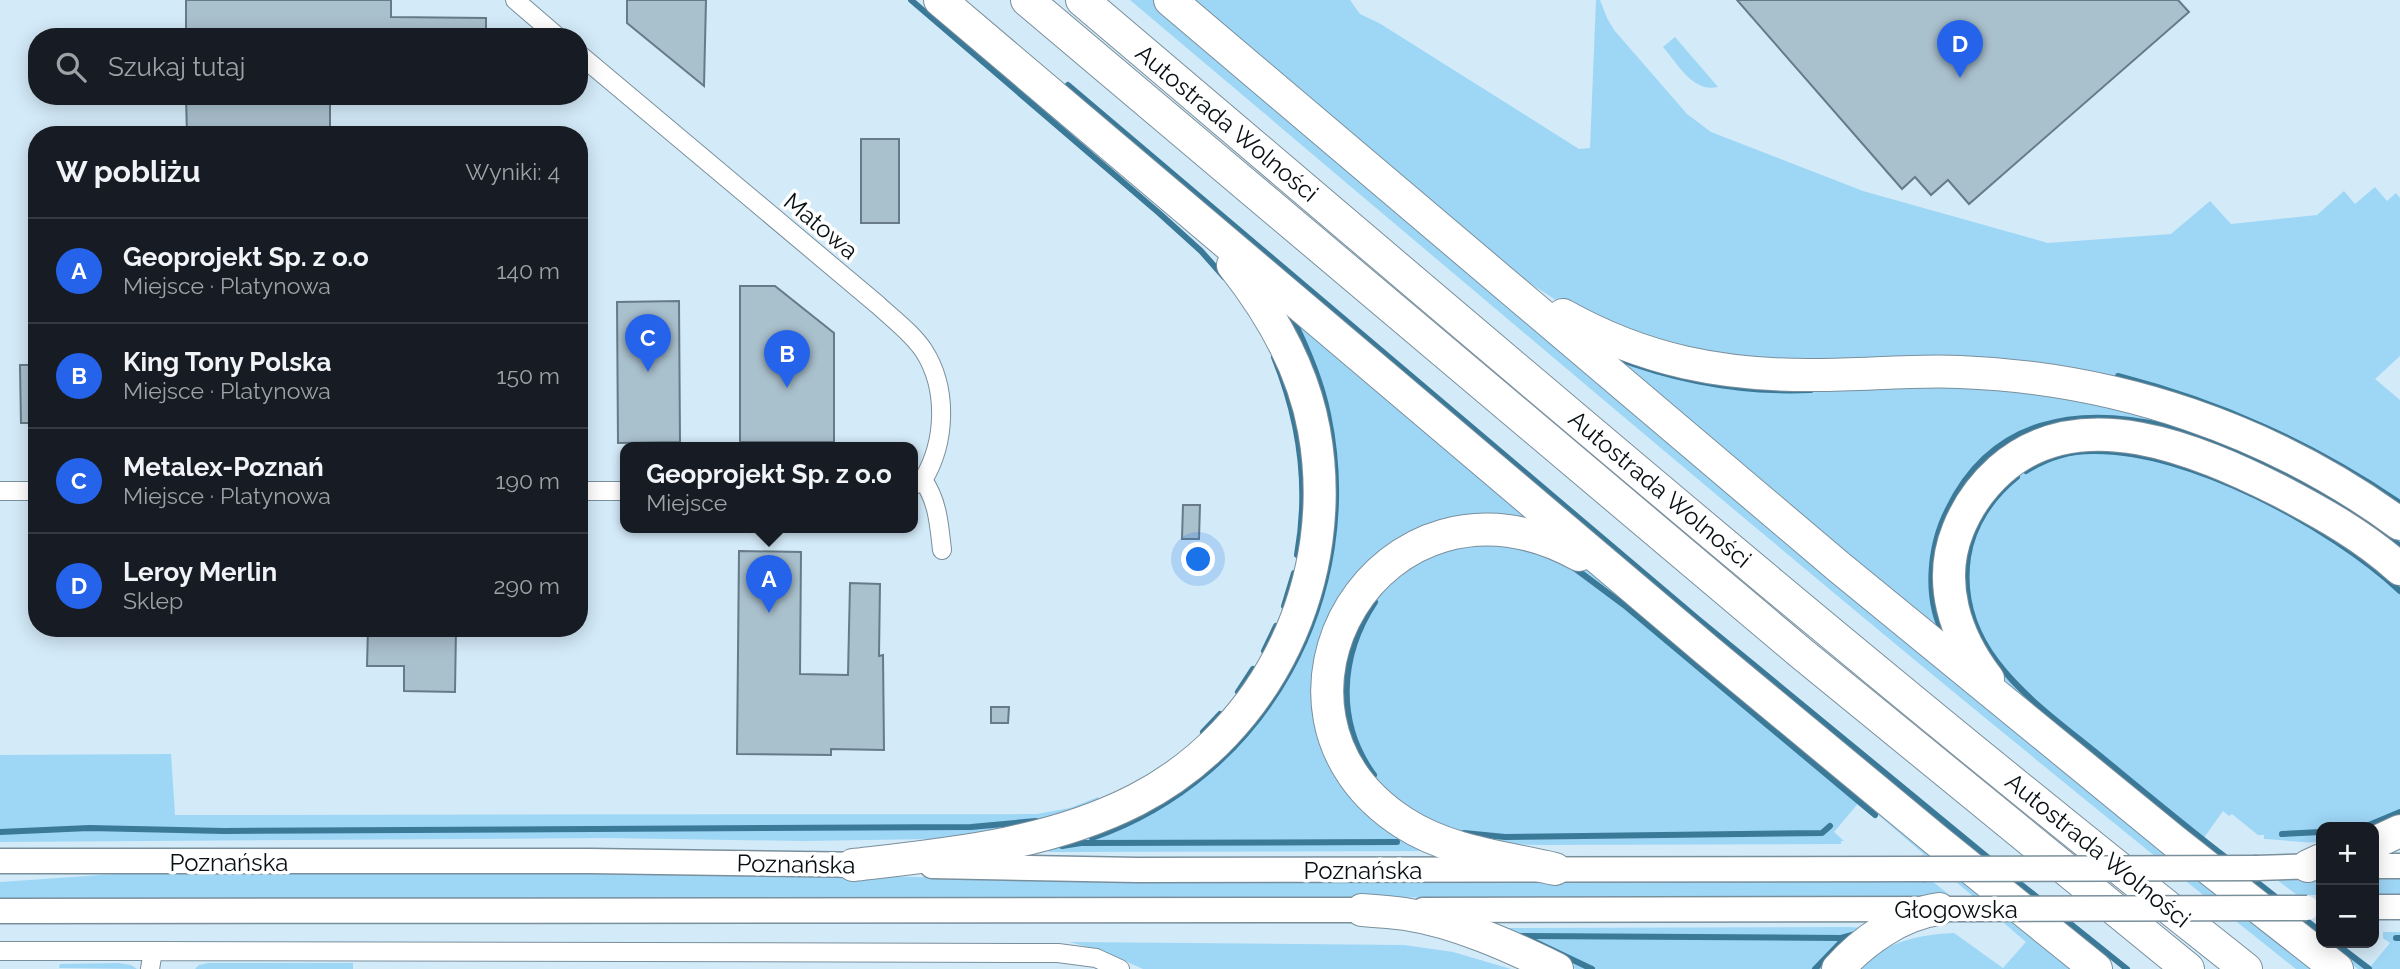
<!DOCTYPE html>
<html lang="pl">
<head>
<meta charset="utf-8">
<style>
  :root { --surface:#171b24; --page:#20242c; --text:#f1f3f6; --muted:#9ea1a6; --line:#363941; --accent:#2563eb }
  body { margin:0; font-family:Raleway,sans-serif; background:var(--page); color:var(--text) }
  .controls { position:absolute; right:21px; bottom:21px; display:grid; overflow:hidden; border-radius:14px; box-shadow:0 4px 18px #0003 }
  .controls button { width:63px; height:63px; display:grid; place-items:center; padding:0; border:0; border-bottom:2px solid var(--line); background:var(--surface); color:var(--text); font:35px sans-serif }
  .you { position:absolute; left:1199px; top:560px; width:24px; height:24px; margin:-18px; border:5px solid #fff; border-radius:50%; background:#1a73e8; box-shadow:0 0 0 10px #1a73e833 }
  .badge { display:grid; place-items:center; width:46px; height:46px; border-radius:50%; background:var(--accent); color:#fff; font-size:23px; font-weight:700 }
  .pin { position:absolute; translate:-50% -58px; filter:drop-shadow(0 2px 4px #0008) }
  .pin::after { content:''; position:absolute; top:37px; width:24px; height:21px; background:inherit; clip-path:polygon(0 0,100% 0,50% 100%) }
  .popup { position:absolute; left:620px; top:442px; width:298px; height:91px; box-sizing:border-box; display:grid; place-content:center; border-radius:14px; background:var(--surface); filter:drop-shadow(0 2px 5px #0005); font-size:23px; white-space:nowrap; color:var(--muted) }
  .popup b { font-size:26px; color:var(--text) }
  .popup::after { content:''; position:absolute; left:50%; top:100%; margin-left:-14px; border:14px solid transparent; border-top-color:var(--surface) }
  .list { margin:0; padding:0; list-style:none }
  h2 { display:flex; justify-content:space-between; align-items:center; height:91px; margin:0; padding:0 28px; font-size:30px }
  h2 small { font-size:23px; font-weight:400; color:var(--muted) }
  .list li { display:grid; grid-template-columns:46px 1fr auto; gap:21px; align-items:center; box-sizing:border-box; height:105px; padding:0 28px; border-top:2px solid var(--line) }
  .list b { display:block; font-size:26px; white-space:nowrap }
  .list p { margin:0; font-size:23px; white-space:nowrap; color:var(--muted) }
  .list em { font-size:23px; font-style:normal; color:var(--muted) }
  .icon { flex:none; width:38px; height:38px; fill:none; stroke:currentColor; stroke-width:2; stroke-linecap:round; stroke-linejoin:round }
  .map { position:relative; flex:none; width:2400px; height:969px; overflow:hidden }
  .search { position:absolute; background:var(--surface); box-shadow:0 4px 18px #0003; left:28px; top:28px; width:560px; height:77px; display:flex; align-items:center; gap:18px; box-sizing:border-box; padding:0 24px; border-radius:28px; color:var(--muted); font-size:26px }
  .panel { position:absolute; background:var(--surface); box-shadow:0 4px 18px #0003; left:28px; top:126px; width:560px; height:511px; border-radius:28px }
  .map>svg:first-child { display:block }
</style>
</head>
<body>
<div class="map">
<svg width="2400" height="969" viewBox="0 0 2400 969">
  <rect width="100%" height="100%" fill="#d3eaf8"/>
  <g fill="#9ed6f6">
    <path d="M1130,0H1154L1697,460L2319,969H2296C1900,655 1517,326 1130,0Z"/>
    <polygon points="1190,0 1350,0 1360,14 1379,23 1579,149 1590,148 1596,0 1600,0 1607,18 1614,30 1687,114 1711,132 1863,191 2048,243 2171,234 2210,201 2231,224 2317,215 2344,191 2355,204 2375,187 2387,201 2396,193 2400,198 2400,356 2375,379 2400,400 2400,511 2230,418 1819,365 1687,354 1559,302 1520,277"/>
    <path d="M1675,37L1718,87C1693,93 1678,64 1663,47Z"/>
    <polygon points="1272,297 1530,520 1507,517 1435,525 1325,647 1358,801 1379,822 1427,851 1050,852 1046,850 1203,767 1327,547"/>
    <polygon points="1589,342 2017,383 2224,435 2400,533 2400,555 2130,426 1971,484 1953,644"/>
    <path d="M2064,449L2150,451L2295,510L2400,583V818L2374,827H2321V842C2301,843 2284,840 2264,839V835H2258L2232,814L2229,816L2223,811L2203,839H2194L2023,699L1990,664L1961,599L1969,528L2005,479Z"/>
    <path d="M1452,542L1551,548L1595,573L2078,969H1852C1888,944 1910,935 1954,933L2003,968L2026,942L1861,800L1834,832L1844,841H1841V844L1538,845L1477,843L1389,803L1345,733L1341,663L1376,589Z"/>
    <polygon points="171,754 175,815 1037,814 1070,808 1098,797 1103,807 981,837 930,839 804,841 607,838 0,842 0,755"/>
    <polygon points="434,873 778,874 1093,881 1933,882 1951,896 0,901 0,882 117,874"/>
    <rect x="2374" y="879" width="26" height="15"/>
    <polygon points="2277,880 2321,880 2321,895 2297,895"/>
    <polygon points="1484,928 1847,927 1872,928 1823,969 1576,969"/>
    <polygon points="2383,932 2400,932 2400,969 2358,969 2325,943 2339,943 2371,966 2390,943 2383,938"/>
    <polygon points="1069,942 1404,945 1453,952 1511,969 1143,969 1100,950"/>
    <polygon points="119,963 131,965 137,969 59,968 60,964"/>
    <polygon points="208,963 353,963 353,969 195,969 199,965"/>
  </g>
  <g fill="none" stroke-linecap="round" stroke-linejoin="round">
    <g stroke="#3b7998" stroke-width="6">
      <polyline points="911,0 1159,213 1201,251 1224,277"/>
      <polyline points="1068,85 1698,619 1991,860"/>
      <path d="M1274,357C1300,421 1309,488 1297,555"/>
      <path d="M1614,357C1677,381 1744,393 1811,390"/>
      <path d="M2118,376C2222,403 2311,443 2400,503"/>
      <path d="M2026,471C2045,459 2069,451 2092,451C2189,449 2331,527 2400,591"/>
      <path d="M2017,477C1992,497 1973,525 1968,557C1954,653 2040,706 2104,759C2145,793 2186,827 2229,860"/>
      <polyline points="1573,567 1624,605 1875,815"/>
      <polyline points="1284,606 1294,573"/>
      <path d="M1945,637C1924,600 1929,546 1948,509C2036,328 2290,457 2400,546"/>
      <polyline points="1264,651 1276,626"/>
      <polyline points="1238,692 1253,669"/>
      <polyline points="1203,732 1220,714"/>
      <path d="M1374,775C1335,722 1340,655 1375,602"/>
      <polyline points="2364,827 2400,812"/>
      <polyline points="0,832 89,828 224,831 971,827 1036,821"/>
      <polyline points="1464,833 1505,837 1822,833 1830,826"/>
      <polyline points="2282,834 2321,832"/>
      <path d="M1092,838C1267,777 1366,595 1328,414C1321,379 1307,347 1291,315"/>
      <polyline points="1062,846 1081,843 1397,842"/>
      <polyline points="2248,875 2281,901"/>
      <polyline points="2013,878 2043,902"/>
      <polyline points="2301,916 2321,932"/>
      <polyline points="2062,917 2127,969"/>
      <polyline points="1518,936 1841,938 1856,934"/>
      <polyline points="2396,938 2400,938"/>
      <polyline points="1531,940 1592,969"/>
      <polyline points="2335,943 2369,969"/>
      <polyline points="1815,969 1841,942"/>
    </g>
  </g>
  <g fill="#a9c0cd" stroke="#667b87" stroke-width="2">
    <polygon points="186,0 391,0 391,17 486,18 486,37 186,37"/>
    <polygon points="627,0 706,0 704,86 627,23"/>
    <polygon points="1737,0 2178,0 2189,12 1969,204 1948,180 1931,195 1915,177 1902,189"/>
    <polygon points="186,96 330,96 330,135 187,135"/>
    <rect x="861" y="139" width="38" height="84"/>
    <polygon points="740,286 775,286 834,333 834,442 740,442"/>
    <polygon points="679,301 680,442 618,443 617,302"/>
    <polygon points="20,365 37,365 37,423 21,423"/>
    <polygon points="1183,505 1200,505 1199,539 1182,539"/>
    <polygon points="739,551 801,552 800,674 848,675 850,583 880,584 879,656 883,655 884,750 831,749 831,755 737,754"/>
    <polygon points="368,628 456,628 455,692 404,691 404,666 367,666"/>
    <polygon points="991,707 1009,707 1008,723 991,723"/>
  </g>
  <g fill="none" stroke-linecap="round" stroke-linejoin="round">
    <defs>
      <g id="street">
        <polyline points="515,0 558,37"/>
        <path d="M579,54L878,305C894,320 912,333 924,351C948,389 946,442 923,480"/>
        <path d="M912,486L923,480C938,502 939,524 942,550"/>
        <polyline points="0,491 37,491"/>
        <polyline points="579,491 626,491"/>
        <polyline points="0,951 153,951"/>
        <polyline points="150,969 153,951 1058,953 1096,958 1120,969"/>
      </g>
      <g id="secondary">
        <polyline points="0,861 590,861 871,865"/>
        <polyline points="932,866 1137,870 1922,869"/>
        <polyline points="2374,866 2400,866"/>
        <polyline points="2257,868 2321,866"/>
        <polyline points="2374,907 2400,907"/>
        <polyline points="1423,910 1972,909"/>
        <polyline points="0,911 1379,910"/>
      </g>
      <g id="highway">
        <polyline points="940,0 1708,651 1936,840 2096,969"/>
        <polyline points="1027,0 1801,653 2188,969"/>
        <path d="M1082,0C1467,326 1849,657 2246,969"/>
        <polyline points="1170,0 1839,567 2174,841 2337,969"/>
        <path d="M1563,315C1645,361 1724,376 1817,375C1865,375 1912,370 1960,372C2118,378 2272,430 2400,524"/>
        <path d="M1988,679C1955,636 1937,582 1958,530C1968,505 1981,487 2000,470C2080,399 2198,450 2280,491C2322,513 2365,537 2400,569"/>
        <polyline points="2374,843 2400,831"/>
        <path d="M853,865C949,854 1048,845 1136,800C1270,731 1341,578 1314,430C1303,369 1271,313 1233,265"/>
        <polyline points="2308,866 2321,860"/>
        <path d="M1555,869C1504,857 1449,852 1404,823C1229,711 1381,447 1579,555"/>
        <path d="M1362,910C1376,911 1391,912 1405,914C1457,922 1510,946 1557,969"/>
        <path d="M1838,969C1863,941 1901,914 1939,909"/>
      </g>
    </defs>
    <use href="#street" stroke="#7a8f9c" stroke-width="20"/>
    <use href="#secondary" stroke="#7a8f9c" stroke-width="27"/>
    <use href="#highway" stroke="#7a8f9c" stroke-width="34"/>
    <use href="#street" stroke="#fff" stroke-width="18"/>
    <use href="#secondary" stroke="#fff" stroke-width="24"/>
    <use href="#highway" stroke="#fff" stroke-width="32"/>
    <defs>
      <g id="secondary-bridge">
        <polyline points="1922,869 2257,868"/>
        <polyline points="1972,909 2307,908"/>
      </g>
    </defs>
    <use href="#secondary-bridge" stroke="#7a8f9c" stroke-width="27" stroke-linecap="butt"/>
    <use href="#secondary-bridge" stroke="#fff" stroke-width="24"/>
  </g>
  <g text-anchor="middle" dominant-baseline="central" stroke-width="7" stroke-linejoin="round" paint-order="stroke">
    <g font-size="24" fill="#081014" stroke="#fff">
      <text transform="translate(1227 123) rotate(40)">Autostrada Wolności</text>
      <text transform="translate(821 226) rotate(40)">Matowa</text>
      <text transform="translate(1660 489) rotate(40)">Autostrada Wolności</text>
      <text transform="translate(2098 850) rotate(39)">Autostrada Wolności</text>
      <text x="229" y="862">Poznańska</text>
      <text transform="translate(796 864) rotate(1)">Poznańska</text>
      <text x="1363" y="870">Poznańska</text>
      <text x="1956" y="909">Głogowska</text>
    </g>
  </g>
</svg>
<div class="controls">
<button>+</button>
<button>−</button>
</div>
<div class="you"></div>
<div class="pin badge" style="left:769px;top:613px">A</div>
<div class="popup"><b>Geoprojekt Sp. z o.o</b>Miejsce</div>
<div class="pin badge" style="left:787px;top:388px">B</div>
<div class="pin badge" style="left:648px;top:372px">C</div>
<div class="pin badge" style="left:1960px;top:78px">D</div>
<div class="search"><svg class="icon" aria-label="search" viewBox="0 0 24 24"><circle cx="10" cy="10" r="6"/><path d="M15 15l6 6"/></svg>Szukaj tutaj</div>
<section class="panel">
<h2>W pobliżu<small>Wyniki: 4</small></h2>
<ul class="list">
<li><span class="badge">A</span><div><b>Geoprojekt Sp. z o.o</b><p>Miejsce · Platynowa</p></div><em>140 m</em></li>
<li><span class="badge">B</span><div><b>King Tony Polska</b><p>Miejsce · Platynowa</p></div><em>150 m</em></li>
<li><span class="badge">C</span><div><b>Metalex-Poznań</b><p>Miejsce · Platynowa</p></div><em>190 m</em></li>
<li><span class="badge">D</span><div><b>Leroy Merlin</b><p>Sklep</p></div><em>290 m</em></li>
</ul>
</section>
</div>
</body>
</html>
